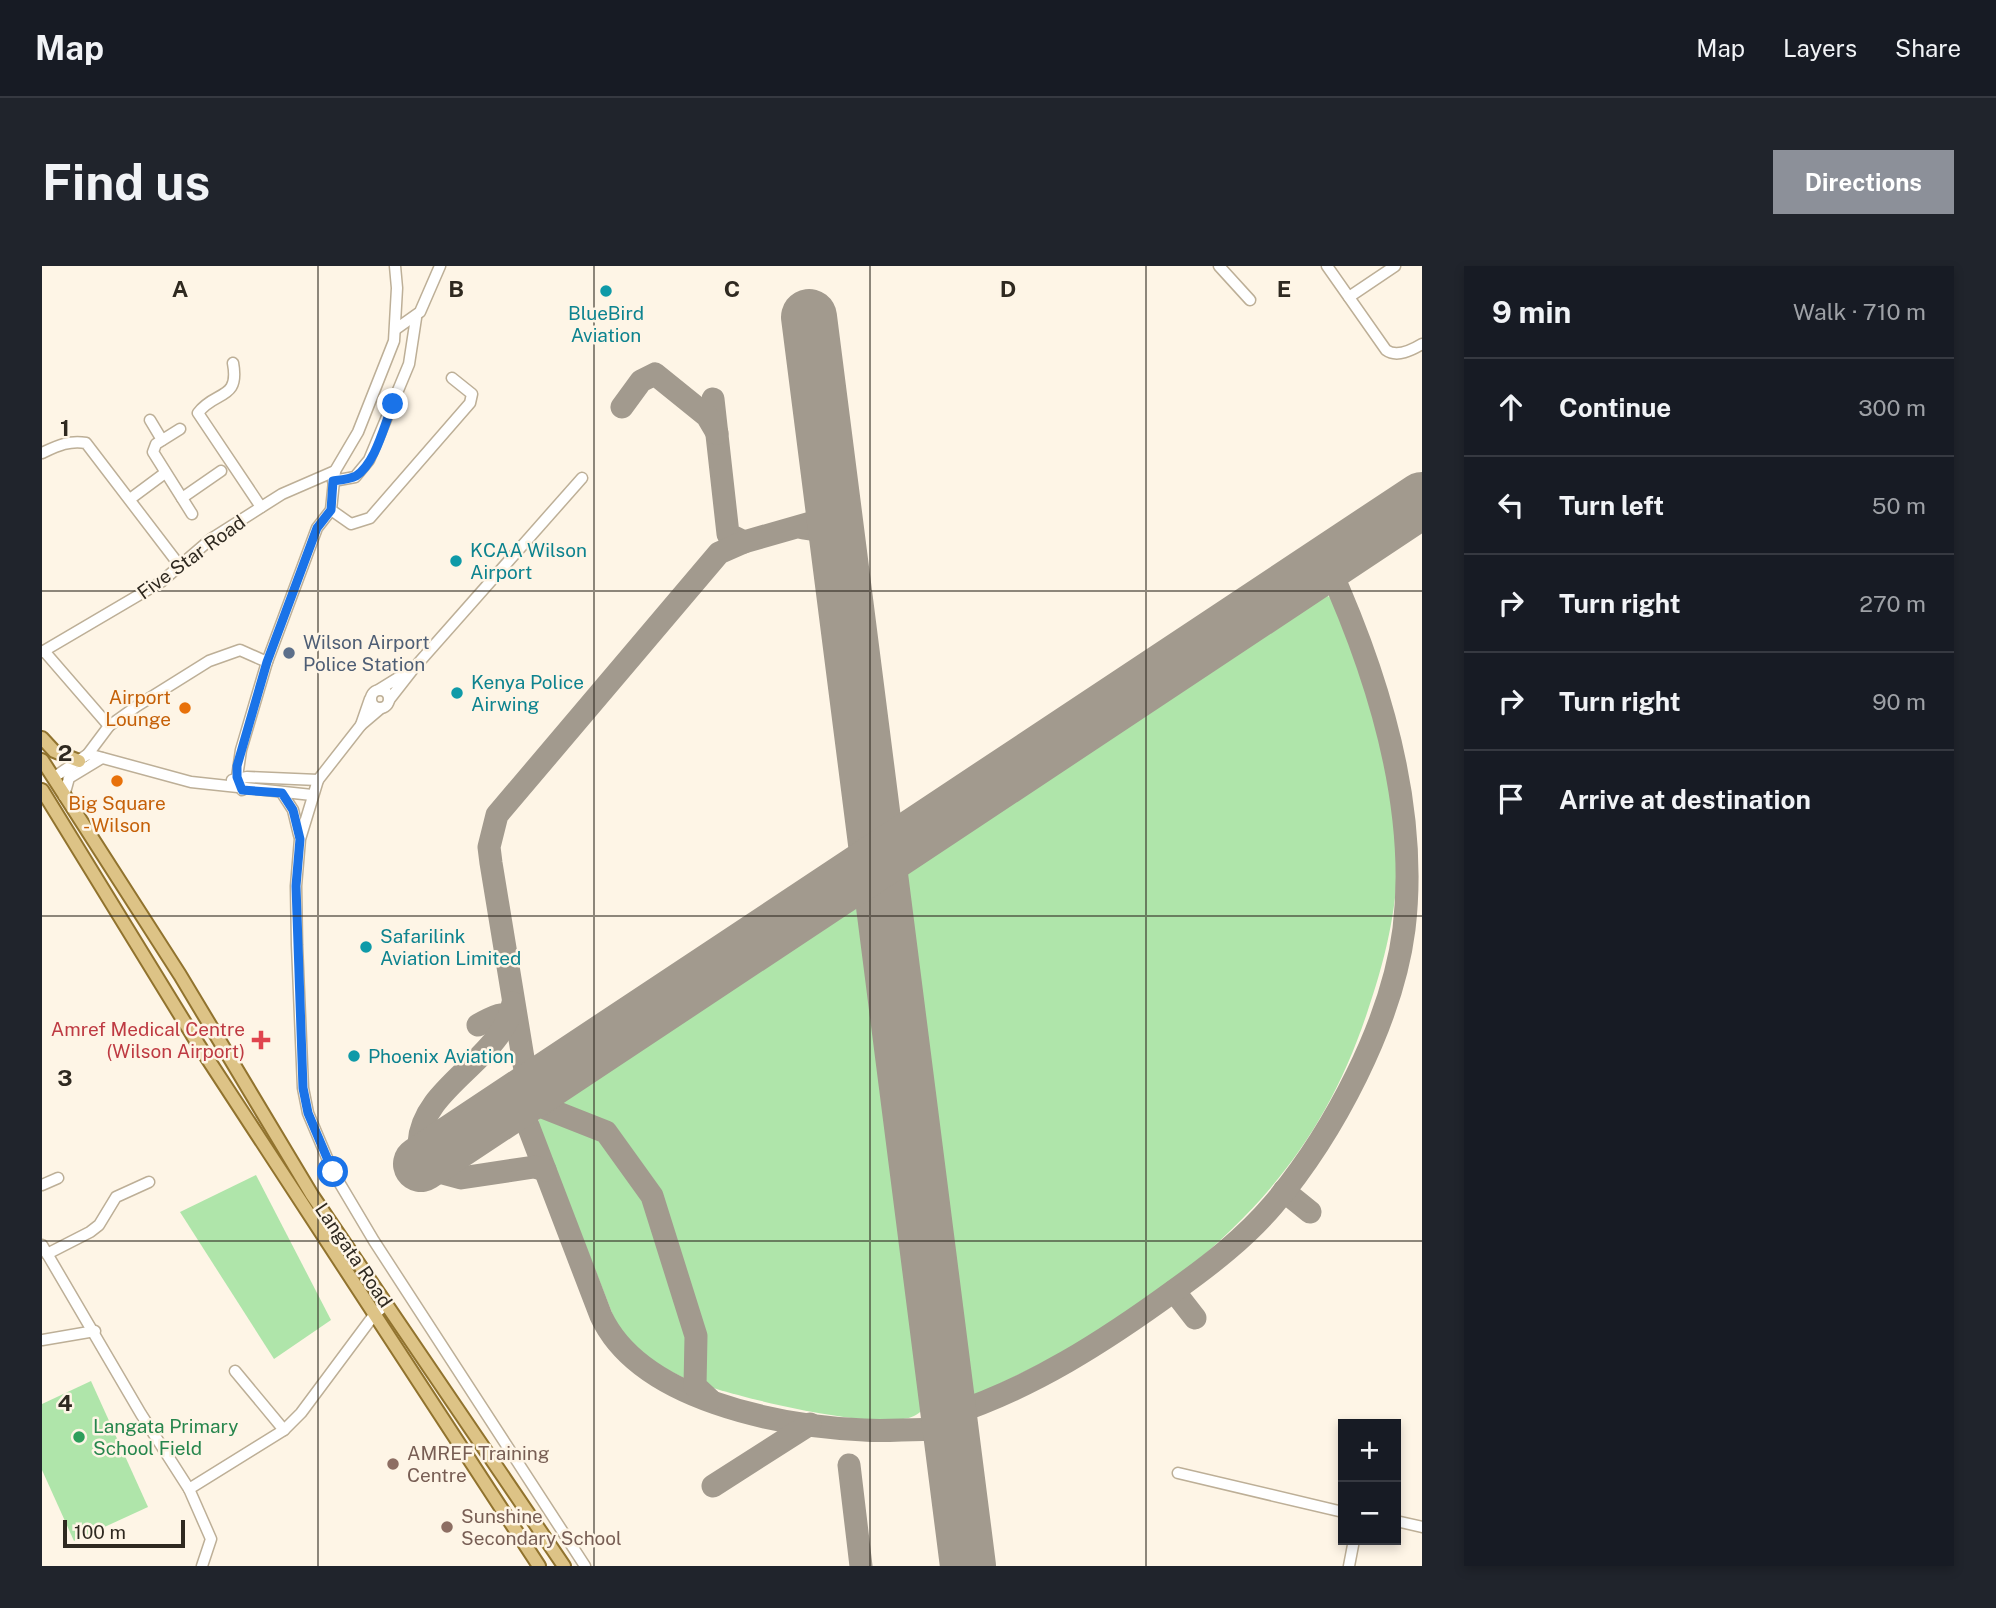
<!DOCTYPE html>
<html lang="en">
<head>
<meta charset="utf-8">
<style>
  :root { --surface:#171b24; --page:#20242c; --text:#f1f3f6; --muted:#9ea1a6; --line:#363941; --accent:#8c9099 }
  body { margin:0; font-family:"Public Sans",sans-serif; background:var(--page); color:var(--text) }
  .controls { position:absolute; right:21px; bottom:21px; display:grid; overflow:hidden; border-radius:0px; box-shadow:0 4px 10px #0003 }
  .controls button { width:63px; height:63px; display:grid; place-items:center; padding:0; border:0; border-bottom:2px solid var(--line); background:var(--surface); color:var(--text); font:35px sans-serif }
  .scale { position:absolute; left:21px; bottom:18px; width:122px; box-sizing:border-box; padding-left:7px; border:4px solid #2f2920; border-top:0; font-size:19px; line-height:24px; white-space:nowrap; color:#2f2920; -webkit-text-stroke:5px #fef5e6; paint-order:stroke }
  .stop { position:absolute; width:21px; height:21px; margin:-16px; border:5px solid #1a73e8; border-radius:50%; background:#fff }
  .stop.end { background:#1a73e8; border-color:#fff; box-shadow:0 2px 7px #0008 }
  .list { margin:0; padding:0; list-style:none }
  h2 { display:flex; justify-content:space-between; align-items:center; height:91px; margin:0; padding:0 28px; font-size:30px }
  h2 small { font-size:23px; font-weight:400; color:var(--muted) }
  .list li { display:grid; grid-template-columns:46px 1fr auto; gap:21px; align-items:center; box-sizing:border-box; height:98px; padding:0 28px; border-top:2px solid var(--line) }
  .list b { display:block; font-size:26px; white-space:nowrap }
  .list em { font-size:23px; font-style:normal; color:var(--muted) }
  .icon { flex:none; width:38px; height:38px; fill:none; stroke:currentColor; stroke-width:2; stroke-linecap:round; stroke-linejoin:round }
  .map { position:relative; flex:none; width:1380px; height:1300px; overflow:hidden; border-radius:0px }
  header { display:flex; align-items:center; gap:42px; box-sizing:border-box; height:98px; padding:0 35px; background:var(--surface); border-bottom:2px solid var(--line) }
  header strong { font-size:33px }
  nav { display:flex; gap:38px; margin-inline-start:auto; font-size:24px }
  .intro { display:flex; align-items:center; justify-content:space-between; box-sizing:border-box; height:168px; padding:0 42px }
  h1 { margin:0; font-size:49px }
  .button { padding:18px 32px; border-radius:0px; background:var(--accent); color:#fff; font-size:24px; font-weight:700 }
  main { display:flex; gap:42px; padding:0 42px }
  aside { flex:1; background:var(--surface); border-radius:0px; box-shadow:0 4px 10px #0003 }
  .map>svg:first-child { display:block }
</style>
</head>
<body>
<header>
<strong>Map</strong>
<nav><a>Map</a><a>Layers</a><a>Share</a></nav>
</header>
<div class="intro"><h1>Find us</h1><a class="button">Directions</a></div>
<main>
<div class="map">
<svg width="1380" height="1300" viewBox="0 0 1380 1300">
  <rect width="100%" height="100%" fill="#fef5e6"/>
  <g fill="#afe5aa">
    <path d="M1278,327C1307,331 1322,410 1328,436C1338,482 1352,529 1355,576C1358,634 1344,692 1325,747C1287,861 1228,937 1134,1012C1118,1025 1102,1040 1084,1051C1032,1082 976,1109 920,1136L860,608L1067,465Z"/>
    <path d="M818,637L825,640L826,645L889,1136C884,1141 878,1147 872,1150C836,1167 678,1128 640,1111C614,1099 594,1083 576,1062L496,858L498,845L504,837L811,638Z"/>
    <polygon points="214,909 289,1054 232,1093 138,946"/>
    <polygon points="49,1115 106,1241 32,1275 0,1204 0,1138"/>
  </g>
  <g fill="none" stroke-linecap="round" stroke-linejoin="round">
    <g stroke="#a29a8e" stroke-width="23">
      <polyline points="671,133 686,268 702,276"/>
      <polyline points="580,141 599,115 613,108 665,150 675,167"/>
      <polyline points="761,262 781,265 796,280"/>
      <path d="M436,759C450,752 464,741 474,757"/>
      <polyline points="509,812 492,812 483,804 449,597 447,581 455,549 677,287 702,276 779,254 787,250 791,240"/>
      <path d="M509,812L488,836L482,849L559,1050C598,1134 737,1160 822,1164C847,1166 872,1162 897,1164L907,1176L914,1208"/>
      <polyline points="488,836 564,866 610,930 654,1070 653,1120 668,1134"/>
      <path d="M377,877C380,820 460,794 471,737"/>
      <polyline points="393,905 419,912 492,901 503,904"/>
      <polyline points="1242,925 1268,946"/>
      <polyline points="1132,1025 1153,1052"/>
      <path d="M907,1149C990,1122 1063,1075 1133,1024C1168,999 1203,972 1231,939C1291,868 1350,757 1362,663C1377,539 1336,409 1285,297"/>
      <polyline points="807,1199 819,1300"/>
      <polyline points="671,1220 768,1158"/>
    </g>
    <g stroke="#a29a8e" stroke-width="56">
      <polyline points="767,51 926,1300"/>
      <polyline points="379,898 1380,234"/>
    </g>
    <defs>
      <g id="minor">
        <polyline points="1177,0 1208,34"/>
        <path d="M1285,0L1344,84C1355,92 1370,84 1380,78"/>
        <polyline points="1307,31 1353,0"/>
        <polyline points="354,63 378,46 398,0"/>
        <path d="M191,97C198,135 173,124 156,147L219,241"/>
        <polyline points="108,154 120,174"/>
        <polyline points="138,163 114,178 111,186 150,248"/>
        <path d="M0,187C15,180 27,174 44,177L138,300"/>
        <polyline points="291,215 313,211 327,194 367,98 374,52"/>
        <polyline points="140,232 179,205"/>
        <polyline points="88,233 123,207"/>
        <polyline points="289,244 309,258 328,252 428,137 430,128 410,112"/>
        <polyline points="2,385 67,460"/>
        <polyline points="0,386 119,316 169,273 240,228 293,205 316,166 352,75 355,22 353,0"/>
        <polyline points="372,402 540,212"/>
        <polyline points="338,423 372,402 347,434"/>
        <circle cx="338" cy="433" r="9"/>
        <polyline points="328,433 319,459 339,442"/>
        <polyline points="319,459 276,514 258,573 254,620 255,679 261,822 266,847 291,906 332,975 543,1300"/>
        <polyline points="46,488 149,516 270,529"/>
        <polyline points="11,512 46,488 67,460 95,440 167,395 198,384 225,396"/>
        <polyline points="190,514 205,511 276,514"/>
        <polyline points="200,524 195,511 199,484 225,396 275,262 289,244 293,205"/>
        <polyline points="240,527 251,544 257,569"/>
        <polyline points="22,530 27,512 60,492"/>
        <polyline points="0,919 16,912"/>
        <polyline points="0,979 99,1148 147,1223 242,1164 259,1147 332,1049 344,1038"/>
        <polyline points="5,988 48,966 57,959 74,931 107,916"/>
        <polyline points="0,1074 53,1065"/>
        <polyline points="193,1105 242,1164"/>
        <polyline points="1136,1207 1301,1246"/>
        <polyline points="147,1223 169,1273 160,1300"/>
        <polyline points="1354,1255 1380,1261"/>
        <polyline points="1307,1300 1312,1274"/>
      </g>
      <g id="major">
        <polyline points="0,472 12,485 37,495"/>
        <polyline points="0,494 138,709 270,929 522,1300"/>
        <polyline points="0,524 156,778 497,1300"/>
      </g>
    </defs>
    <use href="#minor" stroke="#bdaf97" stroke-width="13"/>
    <use href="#major" stroke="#91732e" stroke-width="16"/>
    <use href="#minor" stroke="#fff" stroke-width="10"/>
    <use href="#major" stroke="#ddc386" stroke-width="12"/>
  </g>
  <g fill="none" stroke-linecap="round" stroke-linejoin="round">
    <path stroke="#1a73e8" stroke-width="9" d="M291,906L266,847L261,822L254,620L258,573L251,544L240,527L200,524L195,511V500L225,396L275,262L289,244L291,215C298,214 308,213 314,210C334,197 342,159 351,138"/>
  </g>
  <path fill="none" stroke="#2f2920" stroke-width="2" stroke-opacity="0.55" d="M276,0V1300M552,0V1300M828,0V1300M1104,0V1300M0,325H1380M0,650H1380M0,975H1380"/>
  <g fill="#0f9aa8" stroke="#fef5e6" stroke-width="2.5">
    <circle cx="564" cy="25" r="7"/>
    <circle cx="414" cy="295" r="7"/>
    <circle cx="415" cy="427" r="7"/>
    <circle cx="324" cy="681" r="7"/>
    <circle cx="312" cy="790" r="7"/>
  </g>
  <circle fill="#5c6f8a" stroke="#fef5e6" stroke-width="2.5" cx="247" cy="387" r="7"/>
  <g fill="#e8710a" stroke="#fef5e6" stroke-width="2.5">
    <circle cx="143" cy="442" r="7"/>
    <circle cx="75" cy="515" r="7"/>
  </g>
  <path fill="#e0444e" stroke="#fef5e6" stroke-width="2.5" d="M215.5 763.5h7v7h7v7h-7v7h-7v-7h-7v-7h7z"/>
  <circle fill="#2e9e5b" stroke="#fef5e6" stroke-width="2.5" cx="37" cy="1171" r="7"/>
  <g fill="#8d6e63" stroke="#fef5e6" stroke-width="2.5">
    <circle cx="351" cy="1198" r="7"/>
    <circle cx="405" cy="1261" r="7"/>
  </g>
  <g text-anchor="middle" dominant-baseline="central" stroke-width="5" stroke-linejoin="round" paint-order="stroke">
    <g font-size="19" fill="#0d838f" stroke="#fef5e6" text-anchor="start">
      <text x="564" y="47" text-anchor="middle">BlueBird<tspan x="564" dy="22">Aviation</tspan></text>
      <text x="428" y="284">KCAA Wilson<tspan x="428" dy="22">Airport</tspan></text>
      <text x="429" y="416">Kenya Police<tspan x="429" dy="22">Airwing</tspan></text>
      <text x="338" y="670">Safarilink<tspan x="338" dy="22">Aviation Limited</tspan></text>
      <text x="326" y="790">Phoenix Aviation</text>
    </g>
    <g font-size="19" fill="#2f2920" stroke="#fef5e6">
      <text transform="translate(149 291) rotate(-36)">Five Star Road</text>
      <text transform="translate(312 989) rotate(56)">Langata Road</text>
    </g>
    <g font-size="19" fill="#4e5e75" stroke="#fef5e6" text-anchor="start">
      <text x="261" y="376">Wilson Airport<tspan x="261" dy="22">Police Station</tspan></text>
    </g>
    <g font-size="19" fill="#c56008" stroke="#fef5e6" text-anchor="end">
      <text x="129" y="431">Airport<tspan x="129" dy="22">Lounge</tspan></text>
      <text x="75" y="537" text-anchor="middle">Big Square<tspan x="75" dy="22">- Wilson</tspan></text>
    </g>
    <g font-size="19" fill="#be3a42" stroke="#fef5e6" text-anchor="end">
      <text x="203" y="763">Amref Medical Centre<tspan x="203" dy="22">(Wilson Airport)</tspan></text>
    </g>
    <g font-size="19" fill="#27864d" stroke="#fef5e6" text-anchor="start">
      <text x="51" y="1160">Langata Primary<tspan x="51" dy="22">School Field</tspan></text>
    </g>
    <g font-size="19" fill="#785e54" stroke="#fef5e6" text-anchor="start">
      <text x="365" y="1187">AMREF Training<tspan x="365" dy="22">Centre</tspan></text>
      <text x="419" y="1250">Sunshine<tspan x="419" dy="22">Secondary School</tspan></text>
    </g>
  </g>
  <g font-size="23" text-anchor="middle" font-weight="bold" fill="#2f2920" stroke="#fef5e6" stroke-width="5" stroke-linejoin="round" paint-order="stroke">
    <text x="138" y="31">A</text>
    <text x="414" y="31">B</text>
    <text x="690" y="31">C</text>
    <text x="966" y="31">D</text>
    <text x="1242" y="31">E</text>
    <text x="23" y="170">1</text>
    <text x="23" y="495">2</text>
    <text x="23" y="820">3</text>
    <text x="23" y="1145">4</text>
  </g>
</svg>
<div class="controls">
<button>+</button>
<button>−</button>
</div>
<div class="scale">100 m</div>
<div class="stop" style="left:291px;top:906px"></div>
<div class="stop end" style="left:351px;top:138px"></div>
</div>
<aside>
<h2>9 min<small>Walk · 710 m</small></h2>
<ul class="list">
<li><svg class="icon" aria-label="ahead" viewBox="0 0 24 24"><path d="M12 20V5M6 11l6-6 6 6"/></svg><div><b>Continue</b></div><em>300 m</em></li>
<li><svg class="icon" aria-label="left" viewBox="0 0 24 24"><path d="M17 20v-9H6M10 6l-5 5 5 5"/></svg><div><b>Turn left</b></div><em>50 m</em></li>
<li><svg class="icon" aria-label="right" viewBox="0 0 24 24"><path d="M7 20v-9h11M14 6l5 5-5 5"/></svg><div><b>Turn right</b></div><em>270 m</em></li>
<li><svg class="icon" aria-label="right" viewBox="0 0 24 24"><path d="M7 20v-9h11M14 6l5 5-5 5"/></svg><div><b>Turn right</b></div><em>90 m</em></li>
<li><svg class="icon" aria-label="arrive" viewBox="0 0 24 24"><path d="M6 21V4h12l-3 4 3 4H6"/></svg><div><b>Arrive at destination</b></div></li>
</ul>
</aside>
</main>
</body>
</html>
